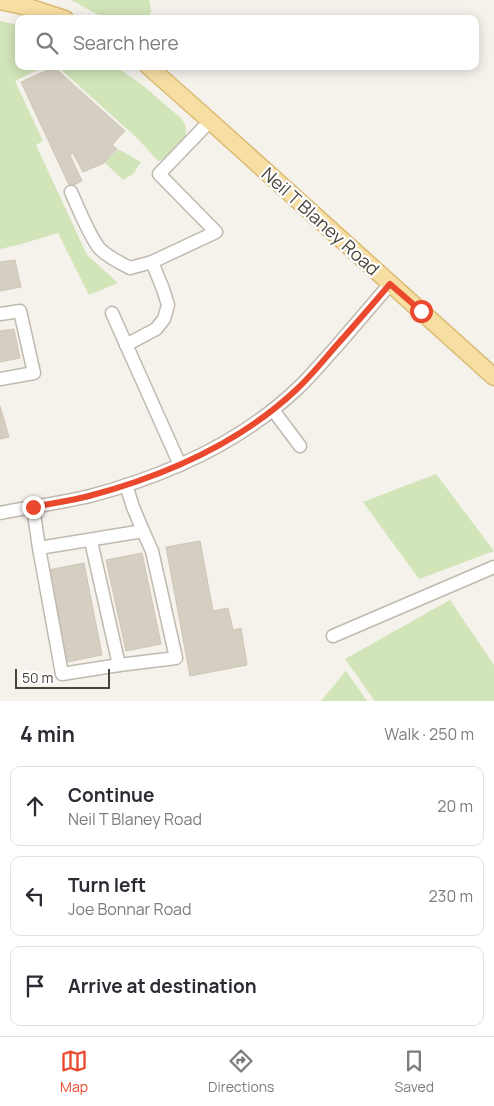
<!DOCTYPE html>
<html lang="en">
<head>
<meta charset="utf-8">
<style>
  :root { --surface:#fff; --page:#f7f7f7; --text:#2b2b33; --muted:#7c7c81; --line:#e1e1e2; --accent:#ea492e }
  body { margin:0; font-family:Manrope,sans-serif; background:var(--page); color:var(--text) }
  .scale { position:absolute; left:15px; bottom:12px; width:95px; box-sizing:border-box; padding-left:5px; border:2px solid #49433a; border-top:0; font-size:14px; line-height:18px; white-space:nowrap; color:#49433a; -webkit-text-stroke:4px #fff; paint-order:stroke }
  .stop { position:absolute; width:15px; height:15px; margin:-11px; border:4px solid #ea492e; border-radius:50%; background:#fff }
  .stop.end { background:#ea492e; border-color:#fff; box-shadow:0 1px 5px #0008 }
  .list { margin:0; padding:0; list-style:none }
  h2 { display:flex; justify-content:space-between; align-items:center; height:65px; margin:0; padding:0 20px; font-size:21px }
  h2 small { font-size:16px; font-weight:400; color:var(--muted) }
  .list li { display:grid; grid-template-columns:32px 1fr auto; gap:15px; align-items:center; box-sizing:border-box; height:80px; margin:0 10px 10px; padding:0 10px; border:1px solid var(--line); border-radius:10px }
  .list b { display:block; font-size:19px; white-space:nowrap }
  .list p { margin:0; font-size:16px; white-space:nowrap; color:var(--muted) }
  .list em { font-size:16px; font-style:normal; color:var(--muted) }
  .icon { flex:none; width:28px; height:28px; fill:none; stroke:currentColor; stroke-width:2; stroke-linecap:round; stroke-linejoin:round }
  .map { position:relative; flex:none; width:494px; height:701px; overflow:hidden }
  .search { position:absolute; background:var(--surface); box-shadow:0 2px 12px #0003; left:15px; right:15px; top:15px; height:55px; display:flex; align-items:center; gap:12px; box-sizing:border-box; padding:0 18px; border-radius:10px; color:var(--muted); font-size:19px }
  .sheet { height:335px; background:var(--surface) }
  nav { display:flex; justify-content:space-around; align-items:center; box-sizing:border-box; height:70px; border-top:1px solid var(--line); background:var(--surface); font-size:14px; color:var(--muted) }
  nav a { display:grid; justify-items:center; gap:2px }
  nav .on { color:var(--accent) }
  .map>svg:first-child { display:block }
</style>
</head>
<body>
<div class="map">
<svg width="494" height="701" viewBox="0 0 494 701">
  <rect width="100%" height="100%" fill="#f5f2ec"/>
  <g fill="#d1e5b8">
    <polygon points="71,0 149,0 151,11 148,19 106,19"/>
    <polygon points="0,21 19,25 19,66 45,66 15,81 43,141 36,145 87,255 118,283 89,295 58,233 18,245 0,249"/>
    <path d="M57,66H115L141,84L181,118C188,126 186,132 185,142L165,159L158,161L137,138Z"/>
    <polygon points="118,149 141,162 133,174 123,180 105,163"/>
    <polygon points="436,474 494,551 419,579 363,502"/>
    <polygon points="450,600 494,665 494,701 375,701 345,659"/>
    <polygon points="346,671 367,701 321,701"/>
  </g>
  <g fill="#d5cec2" stroke="#d0c5b6">
    <polygon points="54,67 125,131 112,145 117,149 104,163 83,172 73,153 70,155 82,181 70,187 21,82"/>
    <polygon points="15,260 21,287 0,291 0,262"/>
    <polygon points="14,329 20,358 0,362 0,331"/>
    <polygon points="0,406 9,437 0,439"/>
    <polygon points="200,541 213,611 228,608 233,630 241,628 247,665 190,676 166,547"/>
    <polygon points="142,553 161,644 126,651 106,560"/>
    <polygon points="84,563 102,655 67,662 48,570"/>
  </g>
  <g fill="none" stroke-linecap="round" stroke-linejoin="round">
    <defs>
      <g id="minor">
        <path d="M71,192C78,207 90,238 100,249C108,257 120,263 130,268L152,262L216,232L159,174L210,121"/>
        <polyline points="112,313 180,465"/>
        <polyline points="0,314 20,311 34,373 0,379"/>
        <polyline points="126,345 156,329 164,319 168,305 163,289 152,262"/>
        <polyline points="273,410 300,446"/>
        <polyline points="126,485 133,507 143,531"/>
        <polyline points="33,507 39,548 62,674 119,665 176,658 152,551 143,531 39,548"/>
        <path d="M0,513C30,507 60,503 90,496C165,476 240,443 297,389C311,376 323,361 336,347C354,326 372,305 390,284"/>
        <polyline points="91,541 119,665"/>
        <polyline points="333,636 494,567"/>
      </g>
      <g id="major">
        <polyline points="0,1 28,7 65,19"/>
        <polyline points="148,66 210,121 494,377"/>
      </g>
    </defs>
    <use href="#minor" stroke="#c0b9af" stroke-width="15"/>
    <use href="#major" stroke="#dbbb73" stroke-width="19"/>
    <use href="#minor" stroke="#fff" stroke-width="12"/>
    <use href="#major" stroke="#f7dea3" stroke-width="16"/>
  </g>
  <g fill="none" stroke-linecap="round" stroke-linejoin="round">
    <path stroke="#ea492e" stroke-width="6" d="M33,507C52,503 71,501 89,496C164,476 240,443 297,389C311,376 323,361 335,347C354,326 372,305 390,284L421,311"/>
  </g>
  <g text-anchor="middle" dominant-baseline="central" stroke-width="4.5" stroke-linejoin="round" paint-order="stroke">
    <g font-size="18" fill="#49433a" stroke="#fff">
      <text transform="translate(321 221) rotate(42)">Neil T Blaney Road</text>
    </g>
  </g>
</svg>
<div class="scale">50 m</div>
<div class="stop" style="left:421px;top:311px"></div>
<div class="stop end" style="left:33px;top:507px"></div>
<div class="search"><svg class="icon" aria-label="search" viewBox="0 0 24 24"><circle cx="10" cy="10" r="6"/><path d="M15 15l6 6"/></svg>Search here</div>
</div>
<section class="sheet">
<h2>4 min<small>Walk · 250 m</small></h2>
<ul class="list">
<li><svg class="icon" aria-label="ahead" viewBox="0 0 24 24"><path d="M12 20V5M6 11l6-6 6 6"/></svg><div><b>Continue</b><p>Neil T Blaney Road</p></div><em>20 m</em></li>
<li><svg class="icon" aria-label="left" viewBox="0 0 24 24"><path d="M17 20v-9H6M10 6l-5 5 5 5"/></svg><div><b>Turn left</b><p>Joe Bonnar Road</p></div><em>230 m</em></li>
<li><svg class="icon" aria-label="arrive" viewBox="0 0 24 24"><path d="M6 21V4h12l-3 4 3 4H6"/></svg><div><b>Arrive at destination</b></div></li>
</ul>
</section>
<nav>
<a class="on"><svg class="icon" aria-label="map" viewBox="0 0 24 24"><path d="M3 6l6-2 6 2 6-2v14l-6 2-6-2-6 2zM9 4v14M15 6v14"/></svg>Map</a>
<a><svg class="icon" aria-label="directions" viewBox="0 0 24 24"><path d="M12 3l9 9-9 9-9-9zM9 14v-3h6M13 9l2 2-2 2"/></svg>Directions</a>
<a><svg class="icon" aria-label="saved" viewBox="0 0 24 24"><path d="M7 4h10v16l-5-4-5 4z"/></svg>Saved</a>
</nav>
</body>
</html>
